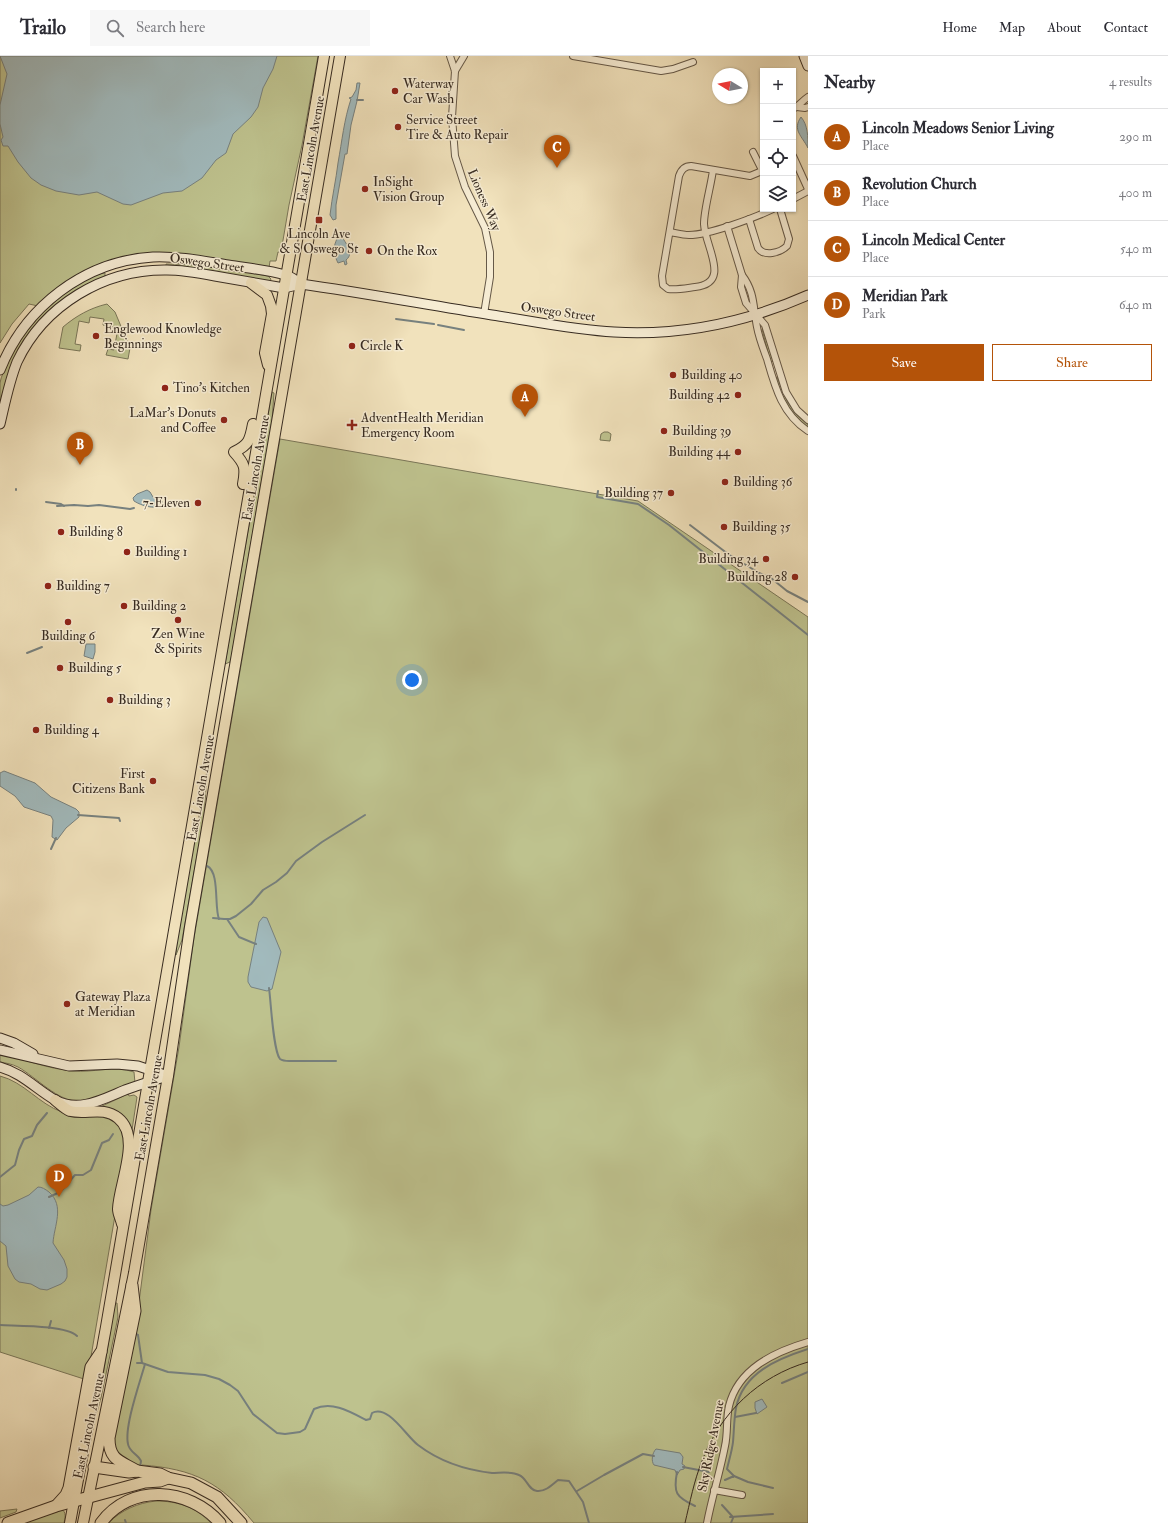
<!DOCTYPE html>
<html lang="en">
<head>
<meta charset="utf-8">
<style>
  :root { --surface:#fff; --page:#f7f7f7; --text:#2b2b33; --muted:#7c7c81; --line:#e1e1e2; --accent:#b45309 }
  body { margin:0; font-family:"IM FELL Double Pica",serif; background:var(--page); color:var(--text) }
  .controls { position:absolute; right:12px; top:12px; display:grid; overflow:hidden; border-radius:0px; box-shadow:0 1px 3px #0004 }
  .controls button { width:36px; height:36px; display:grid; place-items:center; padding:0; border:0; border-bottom:1px solid var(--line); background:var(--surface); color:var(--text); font:20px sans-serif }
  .compass { position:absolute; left:712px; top:12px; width:36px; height:36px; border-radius:50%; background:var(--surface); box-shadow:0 1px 3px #0004; rotate:280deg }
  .you { position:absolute; left:412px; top:624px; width:14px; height:14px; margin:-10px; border:3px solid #fff; border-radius:50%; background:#1a73e8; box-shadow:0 0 0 6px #1a73e833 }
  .badge { display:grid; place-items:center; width:26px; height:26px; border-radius:50%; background:var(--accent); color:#fff; font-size:13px; font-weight:700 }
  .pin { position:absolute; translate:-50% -33px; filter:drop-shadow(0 1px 2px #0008) }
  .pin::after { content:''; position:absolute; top:21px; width:14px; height:12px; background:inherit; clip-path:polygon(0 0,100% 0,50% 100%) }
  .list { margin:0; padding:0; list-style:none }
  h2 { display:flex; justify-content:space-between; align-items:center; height:52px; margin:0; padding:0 16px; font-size:17px }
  h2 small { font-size:13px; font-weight:400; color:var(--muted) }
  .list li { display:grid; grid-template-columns:26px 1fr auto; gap:12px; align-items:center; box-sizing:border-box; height:56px; padding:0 16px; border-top:1px solid var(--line) }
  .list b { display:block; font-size:15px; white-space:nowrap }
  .list p { margin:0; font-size:13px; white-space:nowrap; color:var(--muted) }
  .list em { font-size:13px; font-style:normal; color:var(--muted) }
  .actions { display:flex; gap:8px; padding:12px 16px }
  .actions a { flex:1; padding:9px 0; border:1px solid var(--accent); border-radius:0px; text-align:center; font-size:14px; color:var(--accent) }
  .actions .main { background:var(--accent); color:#fff }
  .icon { flex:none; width:22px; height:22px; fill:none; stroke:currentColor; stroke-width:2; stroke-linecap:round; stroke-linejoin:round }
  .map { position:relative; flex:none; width:808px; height:1467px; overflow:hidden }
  header { display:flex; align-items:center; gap:24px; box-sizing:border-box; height:56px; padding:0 20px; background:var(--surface); border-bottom:1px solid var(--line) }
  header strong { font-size:19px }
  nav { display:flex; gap:22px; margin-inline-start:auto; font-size:14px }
  .search { width:280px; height:36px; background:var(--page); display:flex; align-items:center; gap:10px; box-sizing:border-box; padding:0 14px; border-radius:0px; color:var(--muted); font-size:15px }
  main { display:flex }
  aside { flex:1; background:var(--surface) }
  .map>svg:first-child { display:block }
</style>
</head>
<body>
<header>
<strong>Trailo</strong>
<div class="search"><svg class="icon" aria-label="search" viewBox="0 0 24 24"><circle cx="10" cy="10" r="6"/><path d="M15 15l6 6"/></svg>Search here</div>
<nav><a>Home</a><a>Map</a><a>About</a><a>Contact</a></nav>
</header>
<main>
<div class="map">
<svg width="808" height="1467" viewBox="0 0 808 1467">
  <rect width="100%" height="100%" fill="#f1e2bc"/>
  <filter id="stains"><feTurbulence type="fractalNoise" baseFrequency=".005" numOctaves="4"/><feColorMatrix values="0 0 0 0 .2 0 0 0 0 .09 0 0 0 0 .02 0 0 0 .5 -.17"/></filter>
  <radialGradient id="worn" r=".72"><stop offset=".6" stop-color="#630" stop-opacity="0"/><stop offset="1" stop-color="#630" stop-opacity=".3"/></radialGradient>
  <g fill="#bec28e" stroke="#7a7658">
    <polygon points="0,0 318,0 302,89 289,149 281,196 278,196 276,205 270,205 269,212 171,197 73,222 57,233 38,250 29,248 12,268 0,287"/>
    <path d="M166,208C201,208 234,214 268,220L271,223L270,225L166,210Z"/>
    <path d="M105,217V220L100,223L67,241L9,317L0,348C0,341 0,334 0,327C1,320 5,313 8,307C24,274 44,251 74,231C83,225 94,218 105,217Z"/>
    <path d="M107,248L115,256L130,292L128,303L106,299L108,293L114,294L118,272L103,269L104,263L90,261L89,267L79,265L75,288L81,289L80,295L59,292L63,271C76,260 90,252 107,248Z"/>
    <polygon points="762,273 763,273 773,305 772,306 770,305"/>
    <path d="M777,321L788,347L797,359L808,369V372C789,356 783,345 775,322Z"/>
    <polygon points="272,336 274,337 272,364 231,603 230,606 225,608"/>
    <polygon points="604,376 608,376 611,378 610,385 600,384 601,378"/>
    <path d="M280,383L638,445L808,561V1467H254C220,1426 194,1413 142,1409L141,1411L118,1400L119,1397L116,1394L113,1385L139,1246L151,1154L179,991L194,882Z"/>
    <polygon points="208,705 204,760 182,884 176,899 177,884"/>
    <path d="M0,998C24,1003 48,1013 73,1015C93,1017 114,1009 134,1016L135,1027C117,1034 99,1044 79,1045C58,1046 36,1021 18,1011C12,1008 6,1007 0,1006Z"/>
    <path d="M0,1020C24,1026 39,1048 62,1056C75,1061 95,1055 105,1060C111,1062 116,1066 121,1069L127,1089L87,1324L0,1296Z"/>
    <polygon points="128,1038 129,1040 134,1039 137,1041 132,1074 100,1051"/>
    <polygon points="115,1247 117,1247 118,1261 101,1342 97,1356"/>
    <path d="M156,1445C178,1445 195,1451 211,1467H108C122,1454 137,1447 156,1445Z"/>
    <polygon points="17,1453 16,1456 0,1462 0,1455"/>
    <path d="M61,1453C67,1456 65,1462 64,1467H18Z"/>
  </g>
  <g fill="#a1babd" stroke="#77817f">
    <polygon points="0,0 277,0 273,13 263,32 258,51 251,61 233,78 226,97 216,104 202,122 182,135 163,137 131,149 123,148 97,136 79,139 56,135 41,129 31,122 18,106 8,90 3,90 1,84 3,81 0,68 0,49 7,18"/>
    <path d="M357,27H360L357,45L351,69L347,98H345L336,149V163L333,164L330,159C332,141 336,124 338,107C342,85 344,64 351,43L349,42L352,41L356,34Z"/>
    <path d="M801,61C808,69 808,81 808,92C802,80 792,74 801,61Z"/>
    <path d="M340,177C343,185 356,196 346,204L347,208L345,209L344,205L338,207C335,201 333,195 335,188C336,184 338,182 338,178Z"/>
    <path d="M147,434L150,436L153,441L162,445V450C153,453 142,450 134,445L133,442L137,438Z"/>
    <polygon points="86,588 95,588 95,596 93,603 84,600"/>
    <polygon points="4,715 35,727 51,741 76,753 79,756 79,761 66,772 57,784 52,781 53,764 51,760 24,751 15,740 0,730 0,717"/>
    <polygon points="263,861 267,862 281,896 272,933 267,935 251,931 248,926 248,921 259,866"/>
    <path d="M38,1131C42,1131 45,1133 49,1136C65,1150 54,1170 53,1187L64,1204L67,1213V1221L65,1225L61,1228L47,1234L40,1233L31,1228L19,1226L15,1223L8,1210L6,1190L0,1185V1148L3,1150L8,1149L29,1139Z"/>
    <polygon points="762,1343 767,1351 757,1358 755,1352 755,1346"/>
    <path d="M656,1393L680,1397L683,1401L682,1408L685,1410L684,1413L680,1414L677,1419L675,1414L654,1409C651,1405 652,1397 656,1393Z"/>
  </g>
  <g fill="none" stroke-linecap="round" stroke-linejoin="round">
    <g stroke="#77817f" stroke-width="2">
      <polyline points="357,44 363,44"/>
      <polyline points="396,263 434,268"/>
      <polyline points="438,269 464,274"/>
      <polyline points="16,434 16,433"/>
      <polyline points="598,435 597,441 638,448 669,469 808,579"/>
      <polyline points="46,446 61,448 64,450"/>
      <polyline points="57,450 74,449 88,450 99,449 130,453 134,452"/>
      <polyline points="690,469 728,498 759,517 771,522 787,535 808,546"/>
      <polyline points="27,597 42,591"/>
      <polyline points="78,759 119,762 120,765"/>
      <polyline points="51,793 56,782"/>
      <path d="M207,810C220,816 214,851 219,863"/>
      <polyline points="213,862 224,863 230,863 236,860 251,848 263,834 276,826 287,817 296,805 322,786 365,759"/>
      <polyline points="227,863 239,881 256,888"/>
      <path d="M269,932C271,946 273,994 280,1003C283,1005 285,1005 289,1005H336"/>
      <polyline points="0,1121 15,1109 19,1094 24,1083 32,1080 37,1069 47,1057"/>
      <polyline points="49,1141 60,1136 75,1119 83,1119 91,1114 102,1087 109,1084 113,1078"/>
      <path d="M0,1269C18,1270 65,1269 77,1280"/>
      <polyline points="49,1272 51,1265"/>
      <polyline points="134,1277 138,1279 142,1307"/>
      <path d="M137,1307H142L168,1316L205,1319L219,1323L230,1329L238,1335L253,1358L277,1377L285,1378L300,1376L305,1373L314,1353C332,1345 349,1355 366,1364L370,1363L372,1357C388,1348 406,1380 418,1389C439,1405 466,1414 492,1417C500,1417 511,1415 519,1419C527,1422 528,1434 537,1435C545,1436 552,1429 558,1424L569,1425L583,1446L589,1467"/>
      <polyline points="782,1327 808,1316"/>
      <polyline points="735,1361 756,1357"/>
      <path d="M140,1411L141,1405C138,1398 129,1396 128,1388C124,1371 140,1326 145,1308"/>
      <polyline points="683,1411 709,1416"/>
      <path d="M677,1416C673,1437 676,1441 695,1450"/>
      <path d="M733,1421L734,1420L727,1413C729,1404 732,1395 733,1386C734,1375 734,1363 736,1352C743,1317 777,1303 808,1293"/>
      <polyline points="725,1424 734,1420 748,1426 773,1432"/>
      <polyline points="577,1435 604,1419 643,1398 654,1400"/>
      <polyline points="722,1449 732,1460 733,1462 731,1467"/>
      <polyline points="730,1461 773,1458"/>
      <polyline points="125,1464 126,1467"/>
    </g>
    <defs>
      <g id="minor">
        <polyline points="450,0 455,15 452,61 455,100 465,131 485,172 490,196 490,221 484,258"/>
        <polyline points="573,0 661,15 673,13 693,6"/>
        <polyline points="455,15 464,0"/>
        <polyline points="797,51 805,52 808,51"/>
        <path d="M793,53C799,50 802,45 808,41"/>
        <polyline points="753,96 763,116"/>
        <polyline points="793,100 808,133"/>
        <path d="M713,114C711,130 704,153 704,168C705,191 732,227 695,231C687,232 677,234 668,233L663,229L662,220L679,120C681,114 684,110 691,110L750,120L762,115"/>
        <polyline points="793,143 808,135"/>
        <path d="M749,163L758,192C764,201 780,197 787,190L789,183L780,153"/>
        <polyline points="727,170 742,219 741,231 746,247 765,269 786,336 797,354 808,364"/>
        <path d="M670,176C676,177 682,179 689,179C709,179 754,162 773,153"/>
        <path d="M742,219C755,236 753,251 757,271C759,282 763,292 767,303C775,331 782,358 808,375"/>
        <polyline points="714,1434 742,1439"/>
        <path d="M707,1467C712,1441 720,1416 725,1390C728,1377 726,1363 729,1350C738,1313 774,1296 808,1286"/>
      </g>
      <g id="secondary">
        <polyline points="804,0 808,10"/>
        <path d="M0,314C25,251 84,205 153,201C178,200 203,205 228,209C246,212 269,214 285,219C291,220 296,225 301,228"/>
        <path d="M0,368C5,347 9,326 17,306C44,249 104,213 167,214C183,214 199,217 215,220C238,224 261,228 284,232L301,228C365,237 428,249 492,259C532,265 573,274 614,276C681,280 747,266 808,239"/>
        <polyline points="0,982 14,987 33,998"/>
        <polyline points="0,994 69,1010 117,1008 138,1010 168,1020"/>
        <path d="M0,1011C22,1017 36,1033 55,1044C79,1057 103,1043 125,1034C139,1029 154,1024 168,1020"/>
      </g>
      <g id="primary">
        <polyline points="251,227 267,239 271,250 272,258 265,297 268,309"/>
        <path d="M243,428C246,412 245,408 234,396C249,389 250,384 253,368"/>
        <path d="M55,1044C60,1048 65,1053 70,1055C87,1059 103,1050 118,1062C142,1081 119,1127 118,1153C118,1158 121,1163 122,1168"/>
        <polyline points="70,1467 106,1271 324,0"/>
        <polyline points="83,1467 134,1217 168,1020 190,871 340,0"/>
      </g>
      <g id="motorway">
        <path d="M132,1229L135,1255L109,1382C109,1405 121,1405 137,1415"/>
        <polyline points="94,1411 129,1416 137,1415 160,1418 168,1422 191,1427 217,1441 241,1467"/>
        <polyline points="57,1449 66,1439 69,1432 91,1311 101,1296"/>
        <polyline points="8,1467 56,1450 145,1426 160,1425 168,1422"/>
        <path d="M101,1467C130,1427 189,1431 220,1467"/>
      </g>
    </defs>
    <use href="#minor" stroke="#665948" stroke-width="8"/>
    <use href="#secondary" stroke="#372b21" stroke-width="11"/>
    <use href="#primary" stroke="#372b21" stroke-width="12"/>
    <use href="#motorway" stroke="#372b21" stroke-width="13"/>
    <use href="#minor" stroke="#f6ecd3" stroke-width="6"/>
    <use href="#secondary" stroke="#f6ecd3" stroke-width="9"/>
    <use href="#primary" stroke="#f1e2bc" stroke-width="10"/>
    <use href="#motorway" stroke="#f1e2bc" stroke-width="11"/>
    <path stroke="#372b21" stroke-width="1" d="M685,1467C690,1446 694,1425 702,1405C720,1357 759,1320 808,1306"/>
  </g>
  <g fill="#8f2418" stroke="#f6ecd3" stroke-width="1.5">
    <circle cx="395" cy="35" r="4"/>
    <circle cx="398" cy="71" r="4"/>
    <circle cx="365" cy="133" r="4"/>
    <rect x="315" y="160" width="8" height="8" rx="2"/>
    <circle cx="369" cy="195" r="4"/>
    <circle cx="96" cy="280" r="4"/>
    <circle cx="352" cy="290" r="4"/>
    <circle cx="673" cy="319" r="4"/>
    <circle cx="165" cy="332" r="4"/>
    <circle cx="738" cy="339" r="4"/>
    <circle cx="224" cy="364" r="4"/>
    <path d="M350 363h4v4h4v4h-4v4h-4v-4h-4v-4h4z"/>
    <circle cx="664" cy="375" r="4"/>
    <circle cx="738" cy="396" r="4"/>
    <circle cx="725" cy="426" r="4"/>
    <circle cx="671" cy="437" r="4"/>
    <circle cx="198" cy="447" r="4"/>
    <circle cx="724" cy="471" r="4"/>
    <circle cx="61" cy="476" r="4"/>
    <circle cx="127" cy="496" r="4"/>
    <circle cx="766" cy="503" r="4"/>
    <circle cx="795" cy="521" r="4"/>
    <circle cx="48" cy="530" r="4"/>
    <circle cx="124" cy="550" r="4"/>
    <circle cx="178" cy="564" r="4"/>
    <circle cx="68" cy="566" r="4"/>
    <circle cx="60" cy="612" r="4"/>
    <circle cx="110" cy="644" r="4"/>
    <circle cx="36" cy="674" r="4"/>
    <circle cx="153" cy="725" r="4"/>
    <circle cx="67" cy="948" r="4"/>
  </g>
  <g text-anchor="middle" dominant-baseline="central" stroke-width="3" stroke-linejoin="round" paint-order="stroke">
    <g font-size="13" fill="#372b21" stroke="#f6ecd3" text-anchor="start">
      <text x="403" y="28">Waterway<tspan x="403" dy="15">Car Wash</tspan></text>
      <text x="406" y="64">Service Street<tspan x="406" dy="15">Tire &amp; Auto Repair</tspan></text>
      <text x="373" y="126">InSight<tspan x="373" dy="15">Vision Group</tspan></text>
      <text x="319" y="178" text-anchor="middle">Lincoln Ave<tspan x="319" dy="15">&amp; S Oswego St</tspan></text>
      <text x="377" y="195">On the Rox</text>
      <text x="104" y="273">Englewood Knowledge<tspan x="104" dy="15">Beginnings</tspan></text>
      <text x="360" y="290">Circle K</text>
      <text x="681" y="319">Building 40</text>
      <text x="173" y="332">Tino's Kitchen</text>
      <text x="730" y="339" text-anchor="end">Building 42</text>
      <text x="216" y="357" text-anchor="end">LaMar's Donuts<tspan x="216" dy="15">and Coffee</tspan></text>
      <text x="361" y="362">AdventHealth Meridian<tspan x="361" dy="15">Emergency Room</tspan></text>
      <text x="672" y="375">Building 39</text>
      <text x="730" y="396" text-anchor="end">Building 44</text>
      <text x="733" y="426">Building 36</text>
      <text x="663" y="437" text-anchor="end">Building 37</text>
      <text x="190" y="447" text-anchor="end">7-Eleven</text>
      <text x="732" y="471">Building 35</text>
      <text x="69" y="476">Building 8</text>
      <text x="135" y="496">Building 1</text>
      <text x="758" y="503" text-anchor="end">Building 34</text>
      <text x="787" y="521" text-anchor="end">Building 28</text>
      <text x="56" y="530">Building 7</text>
      <text x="132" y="550">Building 2</text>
      <text x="178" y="578" text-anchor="middle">Zen Wine<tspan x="178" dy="15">&amp; Spirits</tspan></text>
      <text x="68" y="580" text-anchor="middle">Building 6</text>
      <text x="68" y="612">Building 5</text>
      <text x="118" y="644">Building 3</text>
      <text x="44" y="674">Building 4</text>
      <text x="145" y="718" text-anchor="end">First<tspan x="145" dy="15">Citizens Bank</tspan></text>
      <text x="75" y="941">Gateway Plaza<tspan x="75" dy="15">at Meridian</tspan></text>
    </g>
    <g font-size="13" fill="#372b21" stroke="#f6ecd3">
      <text transform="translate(311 93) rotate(-80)">East Lincoln Avenue</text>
      <text transform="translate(484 144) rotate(67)">Lioness Way</text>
      <text transform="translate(207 207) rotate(8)">Oswego Street</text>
      <text transform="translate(558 256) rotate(8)">Oswego Street</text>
      <text transform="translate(256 412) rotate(-80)">East Lincoln Avenue</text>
      <text transform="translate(201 732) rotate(-80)">East Lincoln Avenue</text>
      <text transform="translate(149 1052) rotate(-80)">East Lincoln Avenue</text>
      <text transform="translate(89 1370) rotate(-78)">East Lincoln Avenue</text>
      <text transform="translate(711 1390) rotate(-79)">Sky Ridge Avenue</text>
    </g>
  </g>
  <rect width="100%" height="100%" filter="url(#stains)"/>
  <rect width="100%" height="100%" fill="url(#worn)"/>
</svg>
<div class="controls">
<button>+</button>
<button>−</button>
<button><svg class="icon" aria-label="locate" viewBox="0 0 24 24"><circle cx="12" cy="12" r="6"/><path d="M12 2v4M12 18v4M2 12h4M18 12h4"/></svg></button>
<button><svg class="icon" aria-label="layers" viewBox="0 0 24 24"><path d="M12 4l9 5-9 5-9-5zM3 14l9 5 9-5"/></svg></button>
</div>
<svg class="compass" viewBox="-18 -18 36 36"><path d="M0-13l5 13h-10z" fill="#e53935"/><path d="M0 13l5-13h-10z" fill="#7c7c81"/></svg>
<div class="you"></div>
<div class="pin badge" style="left:525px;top:361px">A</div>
<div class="pin badge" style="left:80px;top:409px">B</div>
<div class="pin badge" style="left:557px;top:112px">C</div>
<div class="pin badge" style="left:59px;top:1141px">D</div>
</div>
<aside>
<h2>Nearby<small>4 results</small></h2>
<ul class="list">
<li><span class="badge">A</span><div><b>Lincoln Meadows Senior Living</b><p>Place</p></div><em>290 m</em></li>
<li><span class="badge">B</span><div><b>Revolution Church</b><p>Place</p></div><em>400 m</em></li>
<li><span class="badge">C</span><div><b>Lincoln Medical Center</b><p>Place</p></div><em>540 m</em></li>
<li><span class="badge">D</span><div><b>Meridian Park</b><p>Park</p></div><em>640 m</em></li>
</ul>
<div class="actions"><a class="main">Save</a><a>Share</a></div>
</aside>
</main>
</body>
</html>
